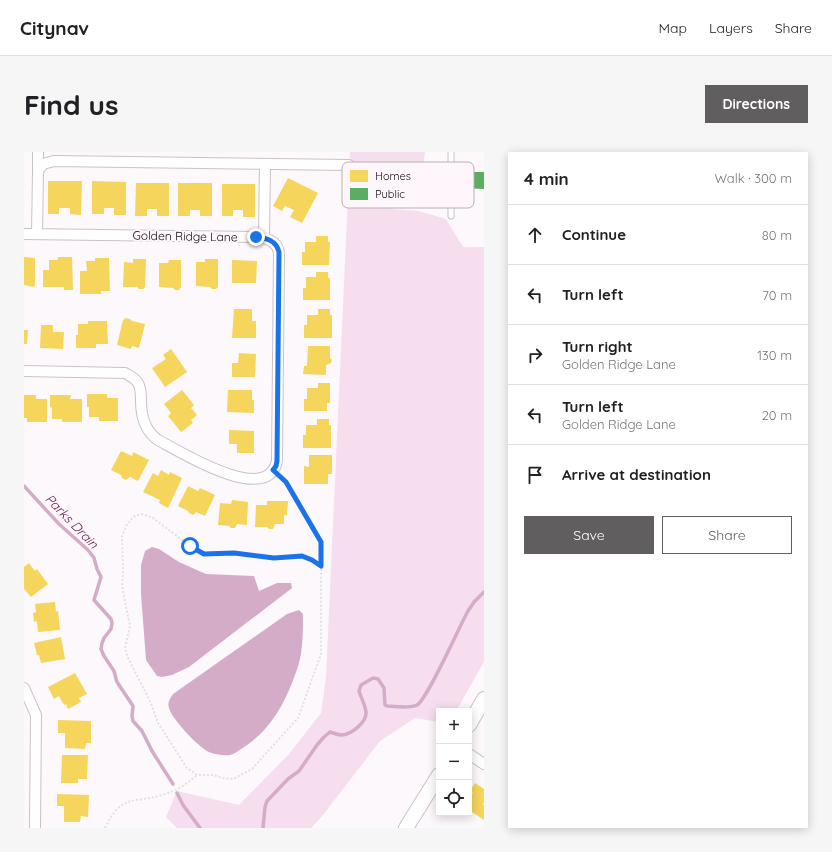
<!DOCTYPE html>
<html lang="en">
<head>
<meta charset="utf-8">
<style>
  :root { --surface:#fff; --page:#f6f6f6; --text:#202124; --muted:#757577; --line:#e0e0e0; --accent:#615e60 }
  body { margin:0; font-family:Quicksand,sans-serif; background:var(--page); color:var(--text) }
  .controls { position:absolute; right:12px; bottom:12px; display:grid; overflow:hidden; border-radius:0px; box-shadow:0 2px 10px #0003 }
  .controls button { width:36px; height:36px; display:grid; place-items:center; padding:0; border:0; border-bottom:1px solid var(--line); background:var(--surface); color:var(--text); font:20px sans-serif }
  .stop { position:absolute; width:12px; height:12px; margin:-9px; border:3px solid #1a73e8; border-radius:50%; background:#fff }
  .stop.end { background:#1a73e8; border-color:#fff; box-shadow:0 1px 4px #0008 }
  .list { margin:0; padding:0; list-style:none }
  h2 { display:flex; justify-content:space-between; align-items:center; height:52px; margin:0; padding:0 16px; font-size:17px }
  h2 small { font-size:13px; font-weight:400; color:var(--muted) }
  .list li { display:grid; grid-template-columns:26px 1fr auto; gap:12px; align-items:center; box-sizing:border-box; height:60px; padding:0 16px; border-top:1px solid var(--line) }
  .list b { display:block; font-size:15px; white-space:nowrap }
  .list p { margin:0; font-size:13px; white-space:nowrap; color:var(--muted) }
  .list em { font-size:13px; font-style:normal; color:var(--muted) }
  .actions { display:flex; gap:8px; padding:12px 16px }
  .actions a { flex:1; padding:9px 0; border:1px solid var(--accent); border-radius:0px; text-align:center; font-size:14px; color:var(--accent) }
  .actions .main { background:var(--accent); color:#fff }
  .icon { flex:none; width:22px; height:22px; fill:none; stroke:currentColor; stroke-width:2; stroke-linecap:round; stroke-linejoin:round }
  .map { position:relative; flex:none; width:460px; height:676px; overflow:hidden; border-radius:0px }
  header { display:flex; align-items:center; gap:24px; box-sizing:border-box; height:56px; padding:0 20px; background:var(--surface); border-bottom:1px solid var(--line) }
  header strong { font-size:19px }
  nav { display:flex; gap:22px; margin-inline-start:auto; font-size:14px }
  .intro { display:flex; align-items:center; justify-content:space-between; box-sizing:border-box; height:96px; padding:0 24px }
  h1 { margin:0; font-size:28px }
  .button { padding:10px 18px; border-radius:0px; background:var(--accent); color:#fff; font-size:14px; font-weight:700 }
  main { display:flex; gap:24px; padding:0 24px }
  aside { flex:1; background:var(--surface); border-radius:0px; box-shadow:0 2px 10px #0003 }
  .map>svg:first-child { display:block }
</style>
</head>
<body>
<header>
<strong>Citynav</strong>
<nav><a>Map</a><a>Layers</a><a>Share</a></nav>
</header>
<div class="intro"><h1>Find us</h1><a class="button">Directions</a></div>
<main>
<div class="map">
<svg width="460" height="676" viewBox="0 0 460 676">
  <rect width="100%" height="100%" fill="#fdf8fb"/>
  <polygon fill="#f6deee" points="326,0 401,0 398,18 369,29 367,57 395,59 422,67 439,95 460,95 460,510 432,559 415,559 415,570 391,566 356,589 299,663 287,676 153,676 142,665 153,639 215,653 265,602 297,561 302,525"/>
  <g fill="#d4acc8">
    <polygon points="128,395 135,397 155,410 182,422 230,424 235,439 253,431 267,431 268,436 165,515 148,523 138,525 133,524 122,508 117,442 117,413 121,399"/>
    <path d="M275,458L279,462C279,477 279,497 275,511C265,544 248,579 217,597C214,599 210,602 206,603C203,604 188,602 185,600C175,596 147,566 145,556C143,550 146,547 149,542L263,462Z"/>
  </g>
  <g fill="#f6d55c">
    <polygon points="264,26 294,41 278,71 266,65 270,58 261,54 258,59 249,54"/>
    <polygon points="24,29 58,29 57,63 46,62 46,56 35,56 35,62 24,62"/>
    <polygon points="68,29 102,30 102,63 90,63 90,56 80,56 80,62 68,62"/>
    <polygon points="112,31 145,31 145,64 133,64 133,57 123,57 123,64 111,64"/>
    <polygon points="154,31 188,31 188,64 176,64 176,58 166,58 166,64 154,64"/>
    <polygon points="198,32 231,32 231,65 219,65 219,58 209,58 209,64 198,64"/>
    <polygon points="292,84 304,84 304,90 306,90 305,113 278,113 278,100 281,100 281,90 292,90"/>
    <polygon points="0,105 11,106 11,133 9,135 0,133"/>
    <polygon points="34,105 48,105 49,138 40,138 40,135 19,135 19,118 25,118 25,108 34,108"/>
    <polygon points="71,106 85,106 86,139 77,139 77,142 56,142 56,119 63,119 62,109 71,109"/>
    <polygon points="109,107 122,107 121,135 119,137 115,137 113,135 99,135 100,110 109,111"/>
    <polygon points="181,107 194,107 194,135 192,137 188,137 186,135 172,134 172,110 181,110"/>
    <polygon points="145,108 157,108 157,135 155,138 151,138 149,136 135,135 135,111 144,111"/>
    <polygon points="208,108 233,109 232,131 208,131"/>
    <polygon points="292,120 304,120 304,126 306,126 306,148 279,148 279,136 282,136 282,125 292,125"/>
    <polygon points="210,157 228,157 228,169 232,169 232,186 208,186"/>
    <polygon points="294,157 306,157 306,163 308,163 308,186 280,186 280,173 283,173 283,163 294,163"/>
    <polygon points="102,166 106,167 108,169 121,172 115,196 108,194 107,197 93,193 99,168"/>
    <polygon points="64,169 83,169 84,192 72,192 72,196 52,196 52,183 54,183 54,172 64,172"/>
    <polygon points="17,173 29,173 29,180 40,180 39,197 16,196"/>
    <polygon points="0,178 4,178 3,192 0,192"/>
    <polygon points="284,194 306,194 306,206 308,208 307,211 302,213 302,223 279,222 280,214 283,214"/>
    <polygon points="147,197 163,220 141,235 128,216 142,207 139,203"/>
    <polygon points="215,201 232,202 231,225 208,225 208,211 214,211"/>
    <polygon points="294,231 306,231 306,251 303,251 303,259 280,259 280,247 283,247 283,236 294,236"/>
    <polygon points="158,238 170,253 167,256 173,263 167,268 169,271 157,280 144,264 147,261 140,252"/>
    <polygon points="204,238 228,238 228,248 230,248 230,261 203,260"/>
    <polygon points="63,242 83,242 83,246 94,246 94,269 75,269 75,265 65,265 65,255 63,255"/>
    <polygon points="0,243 12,243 12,247 23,247 23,270 3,270 3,266 0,266"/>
    <polygon points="26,243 47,243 46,247 58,247 58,270 38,270 38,267 28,267 28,256 26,255"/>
    <polygon points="293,267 305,267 305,273 307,273 307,296 279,296 279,283 282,283 282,273 293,273"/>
    <polygon points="205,278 230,279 230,301 213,301 213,292 205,292"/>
    <polygon points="97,299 108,304 109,300 125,308 114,329 106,325 102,328 98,326 97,323 87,318"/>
    <polygon points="285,303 308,303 308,322 304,322 304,332 280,332 280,314 285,315"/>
    <polygon points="137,318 145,323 146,320 158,326 144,356 135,351 136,348 119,340 129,321 134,324"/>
    <polygon points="164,334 174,339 176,336 191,343 181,364 172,360 169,363 165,361 164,359 154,354"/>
    <polygon points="208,348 224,350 223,373 213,372 211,376 207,376 205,374 194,373 196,351 207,352"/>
    <polygon points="243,349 264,349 263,363 260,363 260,372 251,372 249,377 245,377 243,375 231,375 232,353 243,353"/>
    <polygon points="5,411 11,419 13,417 24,432 7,445 0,437 0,415"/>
    <polygon points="31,450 32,460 34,459 36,478 14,480 13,469 10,470 9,461 12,460 11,452"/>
    <polygon points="37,485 41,507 17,511 15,503 13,503 10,491"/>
    <polygon points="51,521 63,542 55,546 57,550 44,557 42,552 40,553 35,544 30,547 24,535"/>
    <polygon points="34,568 67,569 67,591 62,591 61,597 41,596 41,581 34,581"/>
    <polygon points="38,603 64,603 63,627 54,627 54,631 37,631"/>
    <polygon points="451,631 460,637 460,650 459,652 460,653 460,668 448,660 446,663 445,662 445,647 449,641 446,639"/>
    <polygon points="33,642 65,643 64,665 57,664 56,670 40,670 40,654 33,654"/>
  </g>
  <polygon fill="#5aae61" points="437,20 460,20 460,37 437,36"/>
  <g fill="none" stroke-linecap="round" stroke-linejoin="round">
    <g stroke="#d4acc8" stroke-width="3.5">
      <polyline points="0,334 35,372 64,398 70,406 73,417 77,425 70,448 87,467 88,471 87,477 80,486 78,491 77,497 80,504 90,519 93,530 109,554 108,564 109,569 118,579 128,599 149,632"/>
      <polyline points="153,641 159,653 176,676"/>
      <path d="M239,676L241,655L243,649L264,627L275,619L293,593L300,585L306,580C310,581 314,583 318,583C328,582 343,570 342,560C341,552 337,546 335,539L337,533L349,526L354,527L360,536L361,553L363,554C371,554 385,557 393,553C404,546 435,475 444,459L450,450L460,440"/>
    </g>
    <defs>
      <polyline id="service" points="427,64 427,0"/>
      <g id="minor">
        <polyline points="14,0 14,19"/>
        <path d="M0,82L232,85C244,86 255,90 255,103L253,309C244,355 155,299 134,288C121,279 117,265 117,249C117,243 117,236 114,231C111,226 106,224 101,221L0,219"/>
        <polyline points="13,82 14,19 19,12 30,9 325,13"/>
        <polyline points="240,86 241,12"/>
        <polyline points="0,536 12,563 11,676"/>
        <polyline points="445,602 460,612"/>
      </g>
      <g id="secondary">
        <polyline points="445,573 460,547"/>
        <polyline points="382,676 415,623"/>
      </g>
    </defs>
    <use href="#service" stroke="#c8c4c6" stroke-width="7"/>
    <use href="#minor" stroke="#c8c4c6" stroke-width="12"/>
    <use href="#secondary" stroke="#c8c4c6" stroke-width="16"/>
    <g stroke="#e2e0e2" stroke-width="2" stroke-dasharray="2 2" stroke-linecap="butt">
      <polyline points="256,325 262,330 297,390 297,502 274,566 228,617 209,627 199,626 189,623 173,623 163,616 134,571 126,549 104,506 101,496 106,474 98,434 99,420 98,384 102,374 109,365 118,362 129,366 166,394 180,402 210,401 249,406 278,405 288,408 297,414"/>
      <path d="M81,676C98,641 108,652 138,643C152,639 163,632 173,623"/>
    </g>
    <use href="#service" stroke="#fffefe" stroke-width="5"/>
    <use href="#minor" stroke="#fffefe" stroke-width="10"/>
    <use href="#secondary" stroke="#fffefe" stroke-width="14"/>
  </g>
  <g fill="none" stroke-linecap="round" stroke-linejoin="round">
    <path stroke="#1a73e8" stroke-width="5" d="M166,394L180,402L210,401L250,406L278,404L288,408L297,414V390L262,330L249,318L252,314L253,309L255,100C252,88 242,86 232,85"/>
  </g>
  <g text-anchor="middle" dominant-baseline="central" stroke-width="4" stroke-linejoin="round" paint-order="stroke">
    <g font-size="12" fill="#0d0b0d" stroke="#fff6fc">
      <text transform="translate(161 84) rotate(1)">Golden Ridge Lane</text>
    </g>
    <g font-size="13" font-style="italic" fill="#5f1e50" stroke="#fff6fc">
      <text transform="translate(48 369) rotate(46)">Parks Drain</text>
    </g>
  </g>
  <rect x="318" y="10" width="132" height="46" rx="6" fill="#fff6fc" stroke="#b6b0b4" stroke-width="1"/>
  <rect x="326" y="18" width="18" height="12" fill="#f6d55c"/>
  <rect x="326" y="36" width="18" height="12" fill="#5aae61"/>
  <g font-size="11" fill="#0d0b0d">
    <text x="351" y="28">Homes</text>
    <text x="351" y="46">Public</text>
  </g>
</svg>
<div class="controls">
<button>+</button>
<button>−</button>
<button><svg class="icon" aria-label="locate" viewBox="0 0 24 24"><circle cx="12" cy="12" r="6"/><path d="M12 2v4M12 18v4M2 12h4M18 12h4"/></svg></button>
</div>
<div class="stop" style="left:166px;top:394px"></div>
<div class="stop end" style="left:232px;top:85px"></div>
</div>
<aside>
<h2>4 min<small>Walk · 300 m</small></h2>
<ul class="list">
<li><svg class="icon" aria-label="ahead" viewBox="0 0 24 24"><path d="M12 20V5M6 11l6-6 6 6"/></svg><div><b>Continue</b></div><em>80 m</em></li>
<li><svg class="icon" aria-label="left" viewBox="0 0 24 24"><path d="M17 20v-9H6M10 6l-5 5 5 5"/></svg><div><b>Turn left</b></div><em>70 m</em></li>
<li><svg class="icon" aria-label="right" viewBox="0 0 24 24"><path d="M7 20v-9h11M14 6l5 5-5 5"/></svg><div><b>Turn right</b><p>Golden Ridge Lane</p></div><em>130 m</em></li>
<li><svg class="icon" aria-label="left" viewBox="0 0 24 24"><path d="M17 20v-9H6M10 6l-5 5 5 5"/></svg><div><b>Turn left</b><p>Golden Ridge Lane</p></div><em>20 m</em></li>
<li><svg class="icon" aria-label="arrive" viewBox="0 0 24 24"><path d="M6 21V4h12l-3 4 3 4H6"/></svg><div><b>Arrive at destination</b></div></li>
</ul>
<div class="actions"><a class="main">Save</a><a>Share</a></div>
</aside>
</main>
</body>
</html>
